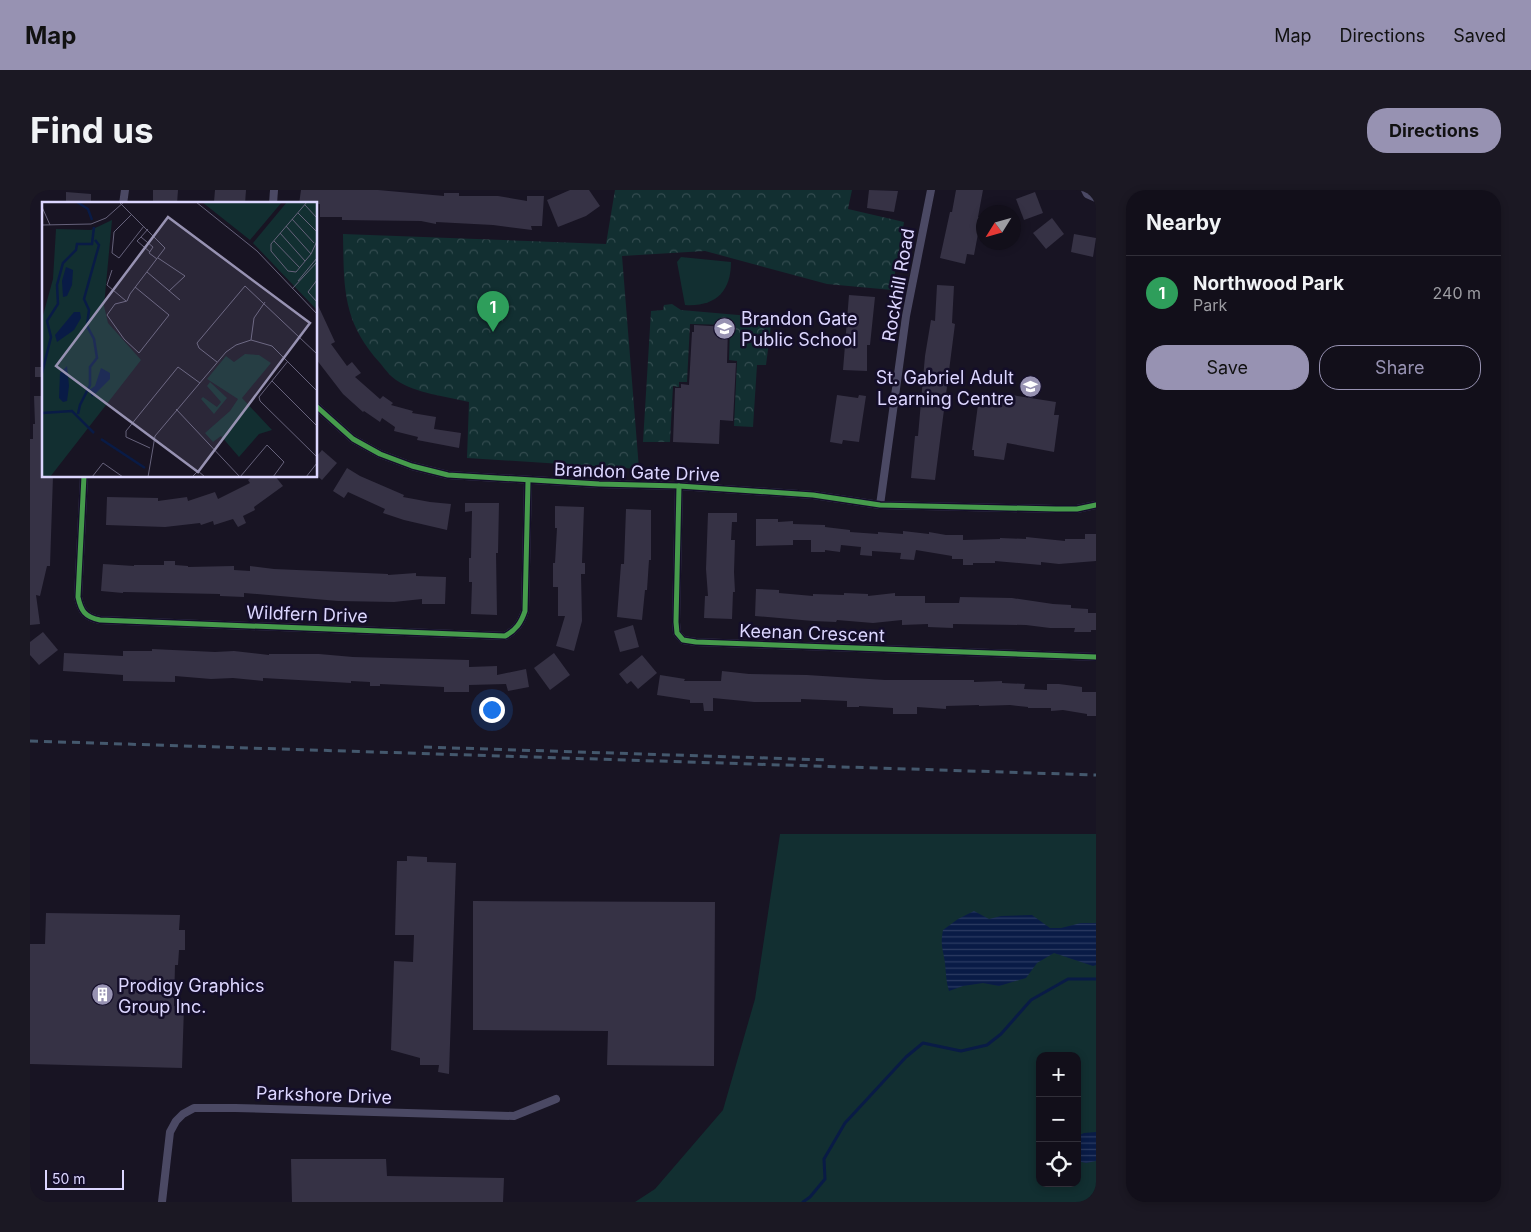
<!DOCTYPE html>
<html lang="en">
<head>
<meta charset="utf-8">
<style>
  :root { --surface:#120f1a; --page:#1b1823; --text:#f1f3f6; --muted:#9c9ca2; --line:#312f39; --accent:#9792b2 }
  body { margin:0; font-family:Inter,sans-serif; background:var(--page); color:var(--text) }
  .controls { position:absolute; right:15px; bottom:15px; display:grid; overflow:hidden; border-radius:10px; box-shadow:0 2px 8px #0003 }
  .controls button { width:45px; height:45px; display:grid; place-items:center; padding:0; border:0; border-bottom:1px solid var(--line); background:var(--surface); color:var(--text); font:25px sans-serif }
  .compass { position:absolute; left:946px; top:15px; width:45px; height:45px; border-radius:50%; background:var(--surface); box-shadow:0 2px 8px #0003; rotate:233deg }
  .scale { position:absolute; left:15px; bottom:12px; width:79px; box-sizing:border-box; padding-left:5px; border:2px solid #dcd6ff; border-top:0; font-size:14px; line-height:18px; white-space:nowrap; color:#dcd6ff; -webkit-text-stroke:4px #140e29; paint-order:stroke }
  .you { position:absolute; left:461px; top:519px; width:18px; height:18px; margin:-12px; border:4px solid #fff; border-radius:50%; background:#1a73e8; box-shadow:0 0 0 8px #1a73e833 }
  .badge { display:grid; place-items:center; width:32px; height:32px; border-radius:50%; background:var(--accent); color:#fff; font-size:16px; font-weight:700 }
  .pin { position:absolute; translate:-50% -41px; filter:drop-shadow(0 1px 2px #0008) }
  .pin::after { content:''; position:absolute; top:26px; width:18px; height:15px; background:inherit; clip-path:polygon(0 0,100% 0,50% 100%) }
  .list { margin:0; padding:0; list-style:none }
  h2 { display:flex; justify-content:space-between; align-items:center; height:65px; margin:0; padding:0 20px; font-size:21px }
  h2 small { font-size:16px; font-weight:400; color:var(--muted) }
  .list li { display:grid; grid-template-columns:32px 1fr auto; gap:15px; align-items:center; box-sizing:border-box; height:75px; padding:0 20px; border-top:1px solid var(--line) }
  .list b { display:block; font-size:19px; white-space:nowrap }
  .list p { margin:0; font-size:16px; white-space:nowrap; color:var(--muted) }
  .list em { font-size:16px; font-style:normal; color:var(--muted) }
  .actions { display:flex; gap:10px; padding:15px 20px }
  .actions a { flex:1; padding:11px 0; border:1px solid var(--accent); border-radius:20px; text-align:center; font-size:18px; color:var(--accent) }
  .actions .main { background:var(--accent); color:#111 }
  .icon { flex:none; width:28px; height:28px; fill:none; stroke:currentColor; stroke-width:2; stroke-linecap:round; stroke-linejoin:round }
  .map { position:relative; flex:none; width:1066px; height:1012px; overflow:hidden; border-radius:20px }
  header { display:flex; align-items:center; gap:30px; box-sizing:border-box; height:70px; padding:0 25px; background:var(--accent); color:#111 }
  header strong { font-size:24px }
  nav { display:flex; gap:28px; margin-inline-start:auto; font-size:18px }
  .intro { display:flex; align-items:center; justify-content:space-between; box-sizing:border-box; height:120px; padding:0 30px }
  h1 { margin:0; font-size:35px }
  .button { padding:12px 22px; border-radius:20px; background:var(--accent); color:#111; font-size:18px; font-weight:700 }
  main { display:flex; gap:30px; padding:0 30px }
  aside { flex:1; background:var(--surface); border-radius:20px; box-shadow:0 2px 8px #0003 }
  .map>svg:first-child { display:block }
</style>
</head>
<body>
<header>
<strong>Map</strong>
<nav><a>Map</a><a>Directions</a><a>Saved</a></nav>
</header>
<div class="intro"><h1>Find us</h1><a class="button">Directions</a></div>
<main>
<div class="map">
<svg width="1066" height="1012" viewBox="0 0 1066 1012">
  <defs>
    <pattern id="forest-crowns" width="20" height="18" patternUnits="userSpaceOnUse" patternTransform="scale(1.25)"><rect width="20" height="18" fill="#122f31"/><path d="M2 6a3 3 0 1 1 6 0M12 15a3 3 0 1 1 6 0" fill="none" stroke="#344c50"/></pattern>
    <pattern id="water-rules" width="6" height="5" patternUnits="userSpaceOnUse" patternTransform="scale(1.25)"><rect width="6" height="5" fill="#091b46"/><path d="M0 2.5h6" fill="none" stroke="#2c3b62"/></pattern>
  </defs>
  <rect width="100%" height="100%" fill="#181423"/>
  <g fill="#122f31" fill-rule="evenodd">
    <path d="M651,67L701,72C701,102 685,117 655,115L647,72Z"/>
    <path d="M750,644H1066V1012H605L625,999L693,920L725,809ZM1010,866H1047V993H1010Z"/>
  </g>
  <g fill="url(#forest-crowns)">
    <path d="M585,0H822L818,19L874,32L862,100L797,94L675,61L592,66L609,279L437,268L439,212C415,206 387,204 366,190C360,186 355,179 350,173C312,131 314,98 313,44L576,54Z"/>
    <polygon points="642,114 651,120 742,128 736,175 727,175 723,237 704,236 707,171 699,170 700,135 660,134 657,192 649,192 649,197 643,196 640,252 613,252 621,121 633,120 634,115"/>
  </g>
  <g fill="url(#water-rules)">
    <path d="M944,721L959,729L971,726L1002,725L1020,738H1031L1051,733H1066V775L1063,776L1024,763L1007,773L996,788L969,796L953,793L933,796L919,801C916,791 916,783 915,773C913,758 910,756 913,740L928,729Z"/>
    <polygon points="1066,942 1066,971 1056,973 1047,971 1047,946 1054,943"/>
  </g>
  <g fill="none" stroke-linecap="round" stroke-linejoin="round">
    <polyline stroke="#091b46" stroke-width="3" points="773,1012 780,1007 795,989 794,969 815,933 876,867 893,853 931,861 957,855 971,844 1001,810 1038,789 1066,789"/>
  </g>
  <g fill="#363245">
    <polygon points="123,0 148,0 147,14 123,14"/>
    <polygon points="185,0 216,0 215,14 184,12"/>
    <polygon points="271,0 348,0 414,6 414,3 429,3 429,6 468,6 497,11 497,6 514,6 512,36 501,36 502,40 463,35 406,32 406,34 391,31 312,30 312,27 290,27 290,14 269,14"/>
    <polygon points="540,0 559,0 570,16 556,26 528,37 517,10"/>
    <polygon points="839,0 868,1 864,22 837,18"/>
    <polygon points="926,0 953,0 948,27 951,28 944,65 937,64 935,74 910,68 920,22 922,22"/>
    <polygon points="36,2 61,4 61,14 36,14"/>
    <polygon points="1005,2 1013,23 994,30 986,9"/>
    <polygon points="1022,28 1034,44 1016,59 1003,43"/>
    <polygon points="1044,44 1066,48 1063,67 1041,62"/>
    <polygon points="907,95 924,96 922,133 925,134 905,290 881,288 885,246 888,246 895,166 901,130 905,131"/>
    <polygon points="819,105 845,107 840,155 837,155 837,181 813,180"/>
    <polygon points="286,111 305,152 301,154 317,176 322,172 331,183 325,187 350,209 353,206 363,213 361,215 383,221 382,223 406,227 404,239 431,243 429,258 387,250 388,247 364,241 365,237 352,228 350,232 334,221 333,222 313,204 286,169"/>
    <polygon points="664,135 698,137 697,173 706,173 703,231 690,230 689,254 643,252 645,198 651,198 651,194 659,195 662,142 664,142"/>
    <rect x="5" y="177" width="9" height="10"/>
    <polygon points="969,203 1026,212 1024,225 1029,225 1024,262 977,253 974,270 944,266 944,260 942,260 949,207 963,209 964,204 969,205"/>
    <polygon points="807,205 828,208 829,205 836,206 829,252 813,250 812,254 800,252"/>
    <polygon points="4,206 14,206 14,286 23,286 20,376 17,376 10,406 6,405 10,434 0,435 0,249 3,249 3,234 5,234"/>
    <polygon points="292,260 307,273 292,290 286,285 286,267"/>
    <polygon points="317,278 330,286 374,305 373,307 400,312 421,314 417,340 374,330 353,323 355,319 318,302 314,308 303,301"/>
    <polygon points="223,286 245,286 253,296 224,317 225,320 213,326 216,333 208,337 203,329 184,335 183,331 171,335 170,333 135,337 76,335 77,307 128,308 128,311 157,307 158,311 185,302 188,309 220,293 218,290"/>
    <polygon points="435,313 469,313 468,363 466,363 467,425 441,424 442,392 439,392 439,368 441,368 442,321 435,322"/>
    <polygon points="525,316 554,317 552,373 555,373 555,384 551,384 552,431 544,461 526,456 535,426 528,426 528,397 523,397 523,373 525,373 527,338 525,338"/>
    <polygon points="596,319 621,320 621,370 619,370 617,400 615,400 612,430 587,427 591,374 594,374"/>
    <polygon points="678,323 707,323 707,332 702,332 701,350 705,350 704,382 705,402 703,402 702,429 674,428 675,406 678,406 676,379"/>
    <polygon points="726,329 748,329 748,332 763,331 763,334 795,335 795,337 820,340 820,342 848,344 848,342 873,344 873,341 899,344 899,342 916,345 933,345 933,350 970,349 970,348 996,349 996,347 1035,351 1035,349 1055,349 1055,344 1066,344 1066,371 1029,374 1011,372 1011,375 965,371 965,373 943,373 943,375 933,375 933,369 922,369 922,366 886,360 884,370 870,369 871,363 842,361 842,366 830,365 831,357 811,355 810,362 795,360 795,362 781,362 781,350 763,350 763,355 726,356"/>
    <polygon points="134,371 145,371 145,375 158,376 158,377 204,376 204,380 220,381 220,376 244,379 358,384 358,385 386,383 386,386 416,387 415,414 392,414 392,409 364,412 308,411 214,403 214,407 190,406 190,404 93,402 93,403 71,401 73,374 104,376 104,375 134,375"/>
    <polygon points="726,399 749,400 749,403 783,406 783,404 814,405 814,403 838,404 838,406 865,403 865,406 895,406 895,413 929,413 930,407 982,408 1023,414 1041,415 1041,418 1058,419 1058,423 1066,423 1066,440 1061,440 1061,442 1044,442 1045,438 1020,438 996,435 923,434 923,438 898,437 898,434 872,435 872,430 843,433 807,430 806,432 783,431 725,426"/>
    <polygon points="603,435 609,457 590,462 584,441"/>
    <polygon points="13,442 28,460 9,475 0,465 0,452"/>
    <polygon points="122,459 185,462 204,461 239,465 239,464 289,464 323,467 439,470 439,477 467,476 467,485 496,479 499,497 478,501 476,494 439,495 439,502 414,502 414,497 350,494 350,496 340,496 340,492 321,491 321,493 233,488 233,491 203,488 181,489 145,486 145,492 93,491 93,485 33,481 34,463 93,466 93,461 122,461"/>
    <polygon points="524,463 540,485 520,500 504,478"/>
    <polygon points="612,465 627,483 608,499 601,491 597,494 589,484"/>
    <polygon points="692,481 719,484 777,485 855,490 944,490 944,492 972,491 972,493 995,494 994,499 1017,500 1017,494 1029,494 1052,497 1052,502 1066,502 1066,526 1057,526 1057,524 1033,520 1021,521 1021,518 998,518 998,517 980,515 949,516 949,515 916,516 916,519 887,517 887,524 863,524 863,518 829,516 829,517 817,517 817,511 771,509 771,512 724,512 683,508 683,521 674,521 673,513 660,513 660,510 627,505 630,485 655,489 654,491 691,491"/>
    <polygon points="377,666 397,667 397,672 426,673 419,884 408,882 409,875 390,875 390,868 361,860 364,771 383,772 384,745 365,745 367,671 377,671"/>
    <polygon points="443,711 685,712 684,876 577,875 578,841 443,840"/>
    <polygon points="16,723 150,725 149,740 155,740 155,760 149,760 148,775 145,775 144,816 154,817 152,878 0,874 0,754 15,754"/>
    <polygon points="261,969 356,969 357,986 474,988 473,1012 262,1012"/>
  </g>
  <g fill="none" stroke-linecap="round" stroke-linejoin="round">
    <g stroke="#4b4964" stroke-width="8">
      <polyline points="1055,0 1057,4 1066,8"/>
      <polyline points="93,14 95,0"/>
      <polyline points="243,14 244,0"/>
      <polyline points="286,216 323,249 350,264 382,276 418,285 569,294 649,296 783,305 850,315 1026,319 1047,319 1066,315"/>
      <path d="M54,286L48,407C51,421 55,427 70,430L475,446C486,440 491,433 495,421L498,291"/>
      <polyline points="649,296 646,432 647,443 653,450 666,452 1066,467"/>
      <polyline points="850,315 876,126 901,0"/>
      <polyline points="132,1012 140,942 146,931 153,924 164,918 205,918 484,926 526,909"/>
    </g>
    <g stroke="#44586d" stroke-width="3" stroke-dasharray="8 6" stroke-linecap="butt">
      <polyline points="0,551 1066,585"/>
      <polyline points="394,557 799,570"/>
    </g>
    <defs>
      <g id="cycleway">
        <polyline points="286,216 323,249 350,264 382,276 418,285 569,294 649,296 783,305 850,315 1026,319 1047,319 1066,315"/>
        <path d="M54,286L48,407C51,421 55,427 70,430L475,446C486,440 491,433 495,421L498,291"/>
        <polyline points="649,296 646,432 647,443 653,450 666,452 1066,467"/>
      </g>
    </defs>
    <use href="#cycleway" stroke="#140e29" stroke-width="8"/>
    <use href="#cycleway" stroke="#469c4c" stroke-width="5"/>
  </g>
  <defs>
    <symbol id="school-disc" viewBox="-11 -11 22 22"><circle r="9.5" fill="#9792b2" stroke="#140e29"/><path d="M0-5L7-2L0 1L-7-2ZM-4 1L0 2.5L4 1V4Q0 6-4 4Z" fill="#fff"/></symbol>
    <symbol id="building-disc" viewBox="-11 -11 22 22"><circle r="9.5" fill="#9792b2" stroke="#140e29"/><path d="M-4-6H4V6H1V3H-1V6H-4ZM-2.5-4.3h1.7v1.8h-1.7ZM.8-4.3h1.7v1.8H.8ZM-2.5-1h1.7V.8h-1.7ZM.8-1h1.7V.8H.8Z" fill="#fff"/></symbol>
  </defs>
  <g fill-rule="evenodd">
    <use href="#school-disc" x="682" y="126" width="25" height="25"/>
    <use href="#school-disc" x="988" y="184" width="25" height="25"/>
    <use href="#building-disc" x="60" y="792" width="25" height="25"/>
  </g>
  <g text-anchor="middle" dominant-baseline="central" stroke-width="5" stroke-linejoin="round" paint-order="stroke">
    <g font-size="18" fill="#dcd6ff" stroke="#140e29">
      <text transform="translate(868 95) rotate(-80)">Rockhill Road</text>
      <text transform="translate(607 282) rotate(2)">Brandon Gate Drive</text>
      <text transform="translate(277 424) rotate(2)">Wildfern Drive</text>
      <text transform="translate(782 443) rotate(2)">Keenan Crescent</text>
      <text transform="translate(294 905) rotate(2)">Parkshore Drive</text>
    </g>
    <g font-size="18" fill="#dcd6ff" stroke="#140e29" text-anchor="start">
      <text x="711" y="128">Brandon Gate<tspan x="711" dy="21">Public School</tspan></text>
      <text x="984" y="187" text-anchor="end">St. Gabriel Adult<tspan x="984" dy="21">Learning Centre</tspan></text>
      <text x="88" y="795">Prodigy Graphics<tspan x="88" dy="21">Group Inc.</tspan></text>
    </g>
  </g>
  <g transform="translate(12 12)">
    <rect width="275" height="275" fill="#181423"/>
    <path d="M70,18L62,104L66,121L99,158L8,275H0V117L11,77L14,27L49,28Z" fill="#122f31"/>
    <path d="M160,0H240L208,38ZM245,0H275V108L211,41ZM203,152L217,153L229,161L200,196L230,228L217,232L197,255L179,234L171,240L163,231L188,209L196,197L165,177L184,154L192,160ZM168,180L185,196L172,212L159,197L161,195L175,205L179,200L165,184Z" fill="#122f31"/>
    <path d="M24,65L31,68L30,83L25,94L21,95L20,79ZM32,110H38L39,116L32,128L15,140L13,133ZM25,164L27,184L25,199L21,200L17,196L18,171ZM59,166L68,171V177L50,195L47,188L53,184Z" fill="#091b46"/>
    <path fill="none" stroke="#091b46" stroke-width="2.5" d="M35,0L46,7L50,18M0,171L9,135L5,119L16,102L15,83L21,61L34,48L35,42H50L52,25M0,211L30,209L52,231M36,212L38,203L48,183V165L55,156L52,137L45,124L47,108L42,97L57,43L53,38M59,237L103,266"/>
    <path fill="none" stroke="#66627b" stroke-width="1" d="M77,0L123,46L88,92L85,99M154,0L215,49L275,112M265,0L229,42V49L246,69L254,70L269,52L275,39M263,3L275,16M0,5L8,23M256,11L275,30M90,12L72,30L70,51L77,56L102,24M250,17L272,41M0,23L49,22L64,16L82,0M244,24L269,52M106,27L99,35L111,45L107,51L115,57M238,31L263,59M99,35L95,39L108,50M232,39L258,66M116,56L143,74L127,89M70,68L65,83L84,99M105,70L138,98M275,78L266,90L275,100M256,79L275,56M250,87L275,60M85,99L73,102L65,113L82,137L97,151L127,113L93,85M209,138L212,116L223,100M246,159L217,195L218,199L275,255M175,160L157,146L155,141L203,84L275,152M230,179L275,224M134,207L198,275M108,246L84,235V229L136,165L158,181M50,275L61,261L81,275M106,275L113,234L184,150L194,143L209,138L230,144L275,189M150,275L156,269L163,275M198,275L225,243L242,260L231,275M264,275L275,261"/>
    <path fill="#9792b2" fill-opacity="0.15" stroke="#9792b2" stroke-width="2.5" d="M126,15L268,121L156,270L14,164Z"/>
    <rect width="275" height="275" fill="none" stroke="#dcd6ff" stroke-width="2.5"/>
  </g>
</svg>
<div class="controls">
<button>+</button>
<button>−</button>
<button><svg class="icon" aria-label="locate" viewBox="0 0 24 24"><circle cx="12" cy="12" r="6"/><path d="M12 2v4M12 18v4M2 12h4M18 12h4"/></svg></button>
</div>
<svg class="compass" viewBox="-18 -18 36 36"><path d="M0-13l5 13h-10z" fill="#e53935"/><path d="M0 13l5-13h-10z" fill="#9c9ca2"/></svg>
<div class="scale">50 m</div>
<div class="you"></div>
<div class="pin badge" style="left:463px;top:142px;background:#2e9e5b">1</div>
</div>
<aside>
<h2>Nearby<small></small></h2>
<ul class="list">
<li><span class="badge" style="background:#2e9e5b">1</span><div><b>Northwood Park</b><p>Park</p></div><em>240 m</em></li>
</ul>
<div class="actions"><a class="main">Save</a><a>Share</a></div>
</aside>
</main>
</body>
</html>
